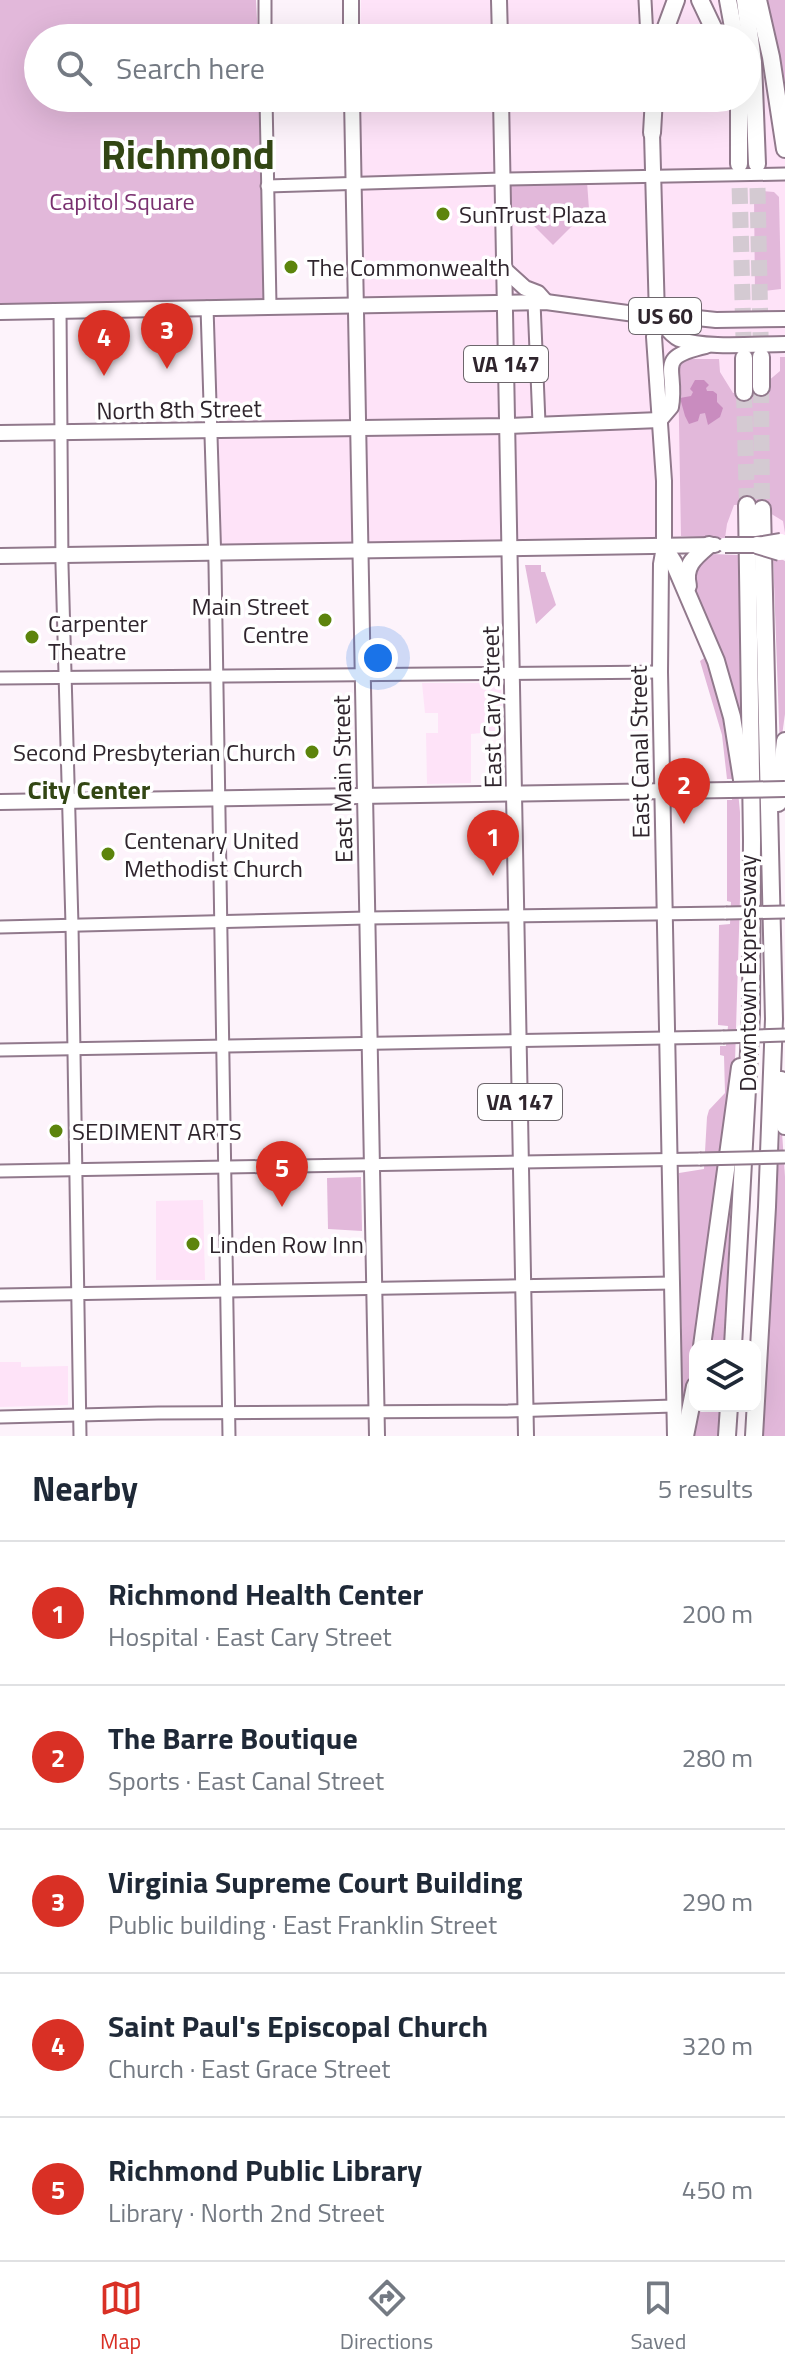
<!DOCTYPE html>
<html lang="en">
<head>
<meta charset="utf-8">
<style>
  :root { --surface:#fff; --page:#f2f2f3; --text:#1f2937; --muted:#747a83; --line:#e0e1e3; --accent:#d93025 }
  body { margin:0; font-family:"Titillium Web",sans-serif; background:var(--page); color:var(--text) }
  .controls { position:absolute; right:24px; bottom:24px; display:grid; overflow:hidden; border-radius:16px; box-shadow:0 8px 32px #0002 }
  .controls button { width:72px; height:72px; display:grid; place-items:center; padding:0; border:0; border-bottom:2px solid var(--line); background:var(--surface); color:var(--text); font:40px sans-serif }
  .you { position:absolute; left:378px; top:658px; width:28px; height:28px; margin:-20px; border:6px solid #fff; border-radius:50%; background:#1a73e8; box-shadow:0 0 0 12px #1a73e833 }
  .badge { display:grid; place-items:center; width:52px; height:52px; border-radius:50%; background:var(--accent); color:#fff; font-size:26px; font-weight:700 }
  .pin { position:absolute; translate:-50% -66px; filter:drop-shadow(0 2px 4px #0008) }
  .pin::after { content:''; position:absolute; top:42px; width:28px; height:24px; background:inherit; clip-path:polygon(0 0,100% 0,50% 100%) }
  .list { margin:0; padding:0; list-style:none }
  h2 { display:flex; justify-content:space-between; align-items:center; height:104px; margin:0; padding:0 32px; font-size:34px }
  h2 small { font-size:26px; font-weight:400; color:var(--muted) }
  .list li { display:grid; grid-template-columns:52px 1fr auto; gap:24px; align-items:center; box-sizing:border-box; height:144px; padding:0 32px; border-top:2px solid var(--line) }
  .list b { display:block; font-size:30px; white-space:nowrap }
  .list p { margin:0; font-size:26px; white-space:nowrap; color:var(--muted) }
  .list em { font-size:26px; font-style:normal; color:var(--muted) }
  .icon { flex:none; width:44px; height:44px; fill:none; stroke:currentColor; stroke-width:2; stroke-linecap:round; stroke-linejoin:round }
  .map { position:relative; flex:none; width:785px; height:1436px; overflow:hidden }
  .search { position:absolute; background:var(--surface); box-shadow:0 8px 32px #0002; left:24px; right:24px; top:24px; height:88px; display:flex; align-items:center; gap:20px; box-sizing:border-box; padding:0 28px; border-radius:44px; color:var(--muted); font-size:30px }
  .sheet { height:824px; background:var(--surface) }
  nav { display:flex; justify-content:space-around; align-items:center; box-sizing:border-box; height:112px; border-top:2px solid var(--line); background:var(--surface); font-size:22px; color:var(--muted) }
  nav a { display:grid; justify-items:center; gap:4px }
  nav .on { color:var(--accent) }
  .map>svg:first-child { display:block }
</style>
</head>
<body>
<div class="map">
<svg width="785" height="1436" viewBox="0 0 785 1436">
  <rect width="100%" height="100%" fill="#fdf3fb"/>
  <g fill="#fee3f8">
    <polygon points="361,0 785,0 785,538 215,553 207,307 356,304 359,98 747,98 747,38 360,38"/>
    <polygon points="422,683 501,683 502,731 471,734 471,783 427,784 426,733 438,733 438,713 425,713"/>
    <polygon points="203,1200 205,1280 156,1280 156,1201"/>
    <polygon points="0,1362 21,1362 21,1367 68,1366 68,1405 0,1407"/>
  </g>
  <g fill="#e2b8da">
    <polygon points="0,0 256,0 258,38 38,38 38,98 259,98 263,301 0,306"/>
    <polygon points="764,0 785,0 785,110"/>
    <polygon points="587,182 589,209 553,245 534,226 536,221 534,216 509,213 508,183"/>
    <polygon points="762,191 774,192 779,197 781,289 755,292 754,197 755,194"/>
    <polygon points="780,357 785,357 785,533 783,521 755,504 734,505 727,524 725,538 681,536 678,367 688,359 719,359 720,372 733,393 754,393 780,371"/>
    <polygon points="712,554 739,555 744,768 692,591 691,570 704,557"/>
    <polygon points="773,555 785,561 785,714 780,750"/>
    <polygon points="525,565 541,565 541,572 545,572 556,605 536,624"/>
    <polygon points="707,656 721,697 735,760 740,812 740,898 735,1062 695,1346 694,1373 683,1423 679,1173 704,1169 707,1117 709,1110 725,1093 724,1056 720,1055 720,1046 726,1046 728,1026 718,1025 719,925 730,924 731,902 727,901 727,800 732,800 732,779 727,779 722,735 700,661"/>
    <polygon points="781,1117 785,1177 785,1436 763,1436"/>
    <polygon points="361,1177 362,1231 328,1229 327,1178"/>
    <polygon points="731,1195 724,1346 706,1346 728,1196"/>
    <polygon points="695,1406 720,1406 719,1436 690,1436"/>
  </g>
  <polygon fill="#c98cbf" points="695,380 704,380 709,385 706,388 707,391 713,391 717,394 717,402 723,408 720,417 708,425 705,413 700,414 698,421 689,424 685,416 680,398 691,396 693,392 690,389"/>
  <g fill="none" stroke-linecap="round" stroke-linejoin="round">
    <g stroke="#d4cad2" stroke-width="16" stroke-dasharray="16 8" stroke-linecap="butt">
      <polyline points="739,164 744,358"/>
      <polyline points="757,164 761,357"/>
      <polyline points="761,387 762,509"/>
      <polyline points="744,392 747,505"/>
    </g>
    <defs>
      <g id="minor">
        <polyline points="265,0 265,38"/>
        <polyline points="645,0 647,38"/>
        <polyline points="266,98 270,305"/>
        <polyline points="267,186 502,179 785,174"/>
        <polyline points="534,302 539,423"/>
        <polyline points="207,307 215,564 229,1436"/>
        <polyline points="60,310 62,565 72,925 80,1436"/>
        <polyline points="0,678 660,672"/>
        <polyline points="0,927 367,918 726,913"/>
        <polyline points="0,1050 723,1037"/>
        <polyline points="0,1171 700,1159"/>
        <polyline points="0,1295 672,1283"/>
        <polyline points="0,1417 158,1413 508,1411 674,1406"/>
      </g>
      <g id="major">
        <polyline points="351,0 351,38"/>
        <polyline points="499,0 500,38"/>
        <polyline points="352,98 377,1436"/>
        <polyline points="501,98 526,1436"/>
        <polyline points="652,133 657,317 654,337 664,481 664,547 661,564 660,672 675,1436"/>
        <polyline points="504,269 525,288 538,293 546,302"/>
        <polyline points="0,312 546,302 657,317 678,316 716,320 785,319"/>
        <path d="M657,317C663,324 670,335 679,339C705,349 756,344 785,344"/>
        <path d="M660,420L671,407C678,368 653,358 706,346"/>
        <polyline points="0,433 507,426 660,420"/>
        <polyline points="0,556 715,545"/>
        <polyline points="0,802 729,790"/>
      </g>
      <g id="highway">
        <polyline points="700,0 718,38"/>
        <polyline points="728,0 735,38"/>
        <polyline points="745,0 753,62 757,164"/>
        <polyline points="758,0 771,57 785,149"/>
        <polyline points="662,38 676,0"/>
        <polyline points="739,98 739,164"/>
        <polyline points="652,133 654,98"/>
        <polyline points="761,357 761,387"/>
        <polyline points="744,358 744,392"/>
        <polyline points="664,547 674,563 716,661 732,717 743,786"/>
        <path d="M688,586C683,566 695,557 709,545"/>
        <polyline points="778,803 785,741"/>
        <polyline points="781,1080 785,1126"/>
        <polyline points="702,1346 740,1067"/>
        <polyline points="733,1346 751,1015 752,840 747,505"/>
        <polyline points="685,1436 695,1386"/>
        <polyline points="727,1436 729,1406"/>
        <polyline points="754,1436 767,1207 774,1019 762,509"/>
      </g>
    </defs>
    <use href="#minor" stroke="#91798c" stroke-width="15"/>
    <use href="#major" stroke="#91798c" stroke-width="18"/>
    <use href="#highway" stroke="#91798c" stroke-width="20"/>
    <use href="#minor" stroke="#fff" stroke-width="11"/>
    <use href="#major" stroke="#fff" stroke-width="14"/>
    <use href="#highway" stroke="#fff" stroke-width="16"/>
    <defs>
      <g id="minor-bridge">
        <polyline points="726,913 785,912"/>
        <polyline points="723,1037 785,1035"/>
        <polyline points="700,1159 785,1157"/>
      </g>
      <g id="major-bridge">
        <polyline points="725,545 757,545 781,541"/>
        <polyline points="729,790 785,789"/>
      </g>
      <polyline id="highway-bridge" points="757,545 780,552"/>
    </defs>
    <use href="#minor-bridge" stroke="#91798c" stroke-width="15" stroke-linecap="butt"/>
    <use href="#major-bridge" stroke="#91798c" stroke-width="18" stroke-linecap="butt"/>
    <use href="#highway-bridge" stroke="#91798c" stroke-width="20" stroke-linecap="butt"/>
    <use href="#minor-bridge" stroke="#fff" stroke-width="11"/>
    <use href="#major-bridge" stroke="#fff" stroke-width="14"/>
    <use href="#highway-bridge" stroke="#fff" stroke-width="16"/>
  </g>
  <g fill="#5c840c" stroke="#fff" stroke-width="3">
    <circle cx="443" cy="214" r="8"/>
    <circle cx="291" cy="267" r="8"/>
    <circle cx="325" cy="620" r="8"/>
    <circle cx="32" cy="637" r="8"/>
    <circle cx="312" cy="752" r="8"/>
    <circle cx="108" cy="854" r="8"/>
    <circle cx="56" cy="1131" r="8"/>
    <circle cx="193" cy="1244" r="8"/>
  </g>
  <g text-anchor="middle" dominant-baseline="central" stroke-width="7" stroke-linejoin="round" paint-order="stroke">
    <g fill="#fff" stroke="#6d666c" stroke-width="2">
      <rect x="629" y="298" width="72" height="36" rx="6"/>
      <rect x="464" y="346" width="84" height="36" rx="6"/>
      <rect x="478" y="1084" width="84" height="36" rx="6"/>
    </g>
    <g font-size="22" font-weight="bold" fill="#2f252d">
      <text x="665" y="316">US 60</text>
      <text x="506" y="364">VA 147</text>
      <text x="520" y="1102">VA 147</text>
    </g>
    <g font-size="24" fill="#79306f" stroke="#fff">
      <text x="122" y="201">Capitol Square</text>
    </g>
    <g font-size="24" fill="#2f252d" stroke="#fff" text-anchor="start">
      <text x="459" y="214">SunTrust Plaza</text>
      <text x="307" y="267">The Commonwealth</text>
      <text x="309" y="606" text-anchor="end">Main Street<tspan x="309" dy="28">Centre</tspan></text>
      <text x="48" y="623">Carpenter<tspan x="48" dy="28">Theatre</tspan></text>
      <text x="296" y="752" text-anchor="end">Second Presbyterian Church</text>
      <text x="124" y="840">Centenary United<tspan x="124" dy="28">Methodist Church</tspan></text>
      <text x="72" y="1131">SEDIMENT ARTS</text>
      <text x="209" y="1244">Linden Row Inn</text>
    </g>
    <g font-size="24" fill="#2f252d" stroke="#fff">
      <text transform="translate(179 409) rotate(-1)">North 8th Street</text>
      <text transform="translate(491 707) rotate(-91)">East Cary Street</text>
      <text transform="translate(639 752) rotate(-91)">East Canal Street</text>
      <text transform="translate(342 779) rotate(-91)">East Main Street</text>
      <text transform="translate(747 973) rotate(-90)">Downtown Expressway</text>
    </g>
    <g font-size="26" font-weight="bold" fill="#324613" stroke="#fff">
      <text x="89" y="789">City Center</text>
    </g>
    <g font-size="40" font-weight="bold" fill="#324613" stroke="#fff">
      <text x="188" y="154">Richmond</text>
    </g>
  </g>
</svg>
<div class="controls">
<button><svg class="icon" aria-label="layers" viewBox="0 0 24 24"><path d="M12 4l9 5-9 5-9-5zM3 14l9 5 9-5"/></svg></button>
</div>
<div class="you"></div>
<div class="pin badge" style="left:493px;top:876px">1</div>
<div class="pin badge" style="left:684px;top:824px">2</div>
<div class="pin badge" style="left:167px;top:369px">3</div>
<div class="pin badge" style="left:104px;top:376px">4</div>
<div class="pin badge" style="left:282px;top:1207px">5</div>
<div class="search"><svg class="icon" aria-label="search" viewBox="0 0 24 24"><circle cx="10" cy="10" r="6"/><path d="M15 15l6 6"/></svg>Search here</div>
</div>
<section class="sheet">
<h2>Nearby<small>5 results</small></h2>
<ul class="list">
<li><span class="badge">1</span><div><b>Richmond Health Center</b><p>Hospital · East Cary Street</p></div><em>200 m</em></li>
<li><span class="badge">2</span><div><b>The Barre Boutique</b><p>Sports · East Canal Street</p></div><em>280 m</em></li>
<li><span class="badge">3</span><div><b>Virginia Supreme Court Building</b><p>Public building · East Franklin Street</p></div><em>290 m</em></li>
<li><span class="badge">4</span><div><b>Saint Paul's Episcopal Church</b><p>Church · East Grace Street</p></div><em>320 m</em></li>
<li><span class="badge">5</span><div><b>Richmond Public Library</b><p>Library · North 2nd Street</p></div><em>450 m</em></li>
</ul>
</section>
<nav>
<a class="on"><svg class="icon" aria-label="map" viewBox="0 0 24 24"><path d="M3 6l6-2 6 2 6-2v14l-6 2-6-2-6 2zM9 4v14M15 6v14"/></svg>Map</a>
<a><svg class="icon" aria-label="directions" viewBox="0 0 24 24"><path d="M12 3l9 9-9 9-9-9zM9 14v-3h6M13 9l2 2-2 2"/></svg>Directions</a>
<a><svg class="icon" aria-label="saved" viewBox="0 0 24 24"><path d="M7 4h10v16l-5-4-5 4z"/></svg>Saved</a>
</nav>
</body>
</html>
